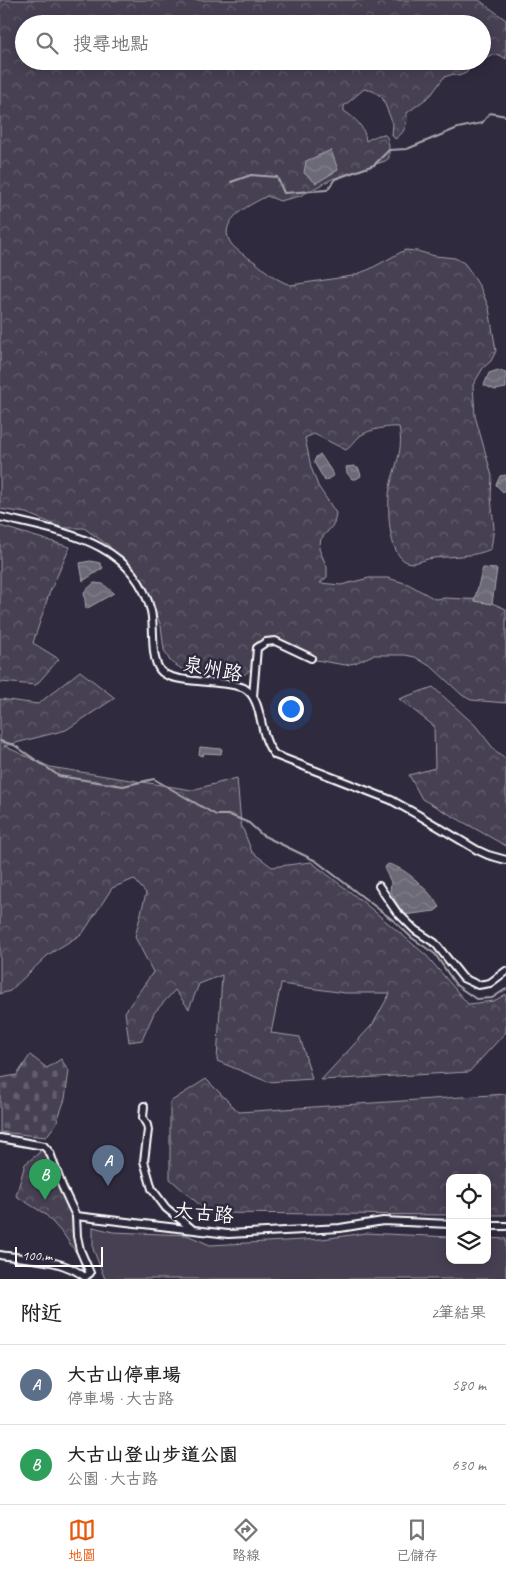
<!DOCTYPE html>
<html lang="zh-TW">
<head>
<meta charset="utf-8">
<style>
  :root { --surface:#fff; --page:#f2f2f2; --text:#222; --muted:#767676; --line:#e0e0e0; --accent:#ea580c }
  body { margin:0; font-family:Caveat,"LXGW WenKai TC",sans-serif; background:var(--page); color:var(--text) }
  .controls { position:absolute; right:15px; bottom:15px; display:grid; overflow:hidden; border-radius:10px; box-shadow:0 2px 12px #0003 }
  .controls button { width:45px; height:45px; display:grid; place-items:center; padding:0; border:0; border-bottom:1px solid var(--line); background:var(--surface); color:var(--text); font:25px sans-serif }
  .scale { position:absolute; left:15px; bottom:12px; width:88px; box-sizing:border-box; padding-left:5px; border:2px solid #fff; border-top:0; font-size:14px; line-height:18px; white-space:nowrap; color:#fff; -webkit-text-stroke:4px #2f2a3d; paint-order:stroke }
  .you { position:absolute; left:290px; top:708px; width:18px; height:18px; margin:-12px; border:4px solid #fff; border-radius:50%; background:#1a73e8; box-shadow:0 0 0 8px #1a73e833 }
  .badge { display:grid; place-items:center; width:32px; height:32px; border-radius:50%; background:var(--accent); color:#fff; font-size:16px; font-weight:700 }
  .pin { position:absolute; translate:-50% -41px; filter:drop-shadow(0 1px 2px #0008) }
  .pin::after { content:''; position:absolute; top:26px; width:18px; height:15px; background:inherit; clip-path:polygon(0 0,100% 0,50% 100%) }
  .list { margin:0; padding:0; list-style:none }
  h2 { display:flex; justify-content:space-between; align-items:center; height:65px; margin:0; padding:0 20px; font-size:21px }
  h2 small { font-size:16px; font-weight:400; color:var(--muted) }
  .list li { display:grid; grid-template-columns:32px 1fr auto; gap:15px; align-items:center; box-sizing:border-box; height:80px; padding:0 20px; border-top:1px solid var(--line) }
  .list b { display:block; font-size:19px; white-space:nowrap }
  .list p { margin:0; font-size:16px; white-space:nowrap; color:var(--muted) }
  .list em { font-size:16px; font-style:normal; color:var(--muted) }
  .icon { flex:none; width:28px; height:28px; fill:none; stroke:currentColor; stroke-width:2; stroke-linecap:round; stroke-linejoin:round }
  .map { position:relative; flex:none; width:506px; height:1279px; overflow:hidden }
  .search { position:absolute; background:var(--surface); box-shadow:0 2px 12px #0003; left:15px; right:15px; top:15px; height:55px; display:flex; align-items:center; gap:12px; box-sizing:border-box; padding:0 18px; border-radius:28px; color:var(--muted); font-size:19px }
  .sheet { height:225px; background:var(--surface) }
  nav { display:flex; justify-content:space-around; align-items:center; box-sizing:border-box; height:70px; border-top:1px solid var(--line); background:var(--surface); font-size:14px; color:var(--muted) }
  nav a { display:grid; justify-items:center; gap:2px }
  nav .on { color:var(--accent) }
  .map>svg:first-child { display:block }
</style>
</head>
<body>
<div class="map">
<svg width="506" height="1279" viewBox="0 0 506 1279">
  <defs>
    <pattern id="forest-crowns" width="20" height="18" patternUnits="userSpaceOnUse" patternTransform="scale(1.25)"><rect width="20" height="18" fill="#464152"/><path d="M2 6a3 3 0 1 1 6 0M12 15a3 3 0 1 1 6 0" fill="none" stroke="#625e6c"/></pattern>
    <pattern id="cemetery-stones" width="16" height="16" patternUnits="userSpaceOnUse" patternTransform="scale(1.25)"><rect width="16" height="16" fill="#464152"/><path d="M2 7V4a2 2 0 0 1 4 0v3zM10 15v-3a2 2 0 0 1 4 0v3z" fill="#625e6c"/></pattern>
    <pattern id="water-waves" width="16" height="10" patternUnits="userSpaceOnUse" patternTransform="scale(1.25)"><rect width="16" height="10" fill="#6d6a77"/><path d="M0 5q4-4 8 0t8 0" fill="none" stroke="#83808b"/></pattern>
  </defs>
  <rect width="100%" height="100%" fill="#2f2a3d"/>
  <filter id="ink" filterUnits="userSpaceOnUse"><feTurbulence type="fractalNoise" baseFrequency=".02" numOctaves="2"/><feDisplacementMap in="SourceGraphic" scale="10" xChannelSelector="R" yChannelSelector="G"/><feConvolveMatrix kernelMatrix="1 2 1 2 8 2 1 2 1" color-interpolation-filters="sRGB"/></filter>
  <g filter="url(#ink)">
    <polygon fill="#464152" stroke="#a2a0a8" points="93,1227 113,1232 187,1235 210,1245 322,1239 365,1233 450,1237 450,1260 487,1260 487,1238 506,1239 506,1279 105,1279 93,1249"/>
    <g fill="url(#forest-crowns)" stroke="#a2a0a8">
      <path d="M0,0H479L506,20V59C497,52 493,54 482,59V24H24V61H477L471,64C470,72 465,74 458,76L454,74L444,77L431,95L407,113C407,126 405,132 395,139L392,135L393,124L382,97L373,91L364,89L344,106V111C355,118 365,127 366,141C389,128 389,135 389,158L385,161L332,179L300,196L280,201L267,196C252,204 217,219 230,242C235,250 247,257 255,262C266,271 277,281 291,285L352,276L370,269L405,250L417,251L435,256L455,258L464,263L470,271L481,289L489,308L496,351L491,361L483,368L473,385L475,416L492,476L491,497L494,528L491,549C474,557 453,556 434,558C427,558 419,563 412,563C388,562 388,512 389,495C391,471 405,454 399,427C390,426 369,429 360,436C355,440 352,446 346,450L314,434L305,438L311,467L318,486L336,513L334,524L321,539L319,549L327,567V577L320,583L341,585L369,578H388L408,584L435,599L445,598L485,600L506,609V703L471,700L462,695L433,668L415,657L405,655H373L355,663L345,665L316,660L283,640L263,642L257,650L251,669L244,675L233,677L183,670L170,661L164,650L161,626L150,599L133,575L109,546L84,528H63L26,513L0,509Z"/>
      <polygon points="0,526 70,547 49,594 33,643 59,659 36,685 0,682"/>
      <polygon points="80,671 115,698 66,730 4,746 50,767 192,790 237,778 241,824 252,852 272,867 311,862 363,902 426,955 468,1004 494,1001 506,994 506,1032 469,1072 321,1080 373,1024 390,993 345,993 281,984 271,1033 300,1037 312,1079 268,1082 217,1061 222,975 199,984 189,1009 175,990 154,1013 142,1040 129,1042 125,1012 153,972 135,937 146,893 134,879 112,888 83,933 48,955 10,991 0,994 0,699 38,704"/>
      <polygon points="433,687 475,725 497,753 506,759 506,846 422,799 409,775 435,768 434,726 399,699"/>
      <polygon points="206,1079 239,1112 506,1094 506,1215 487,1215 487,1178 450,1178 450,1215 209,1213 170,1179 170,1102"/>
      <polygon points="41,1147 49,1155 74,1216 82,1261 64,1235 45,1214 16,1196 25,1164 39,1153"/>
    </g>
    <polygon fill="url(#cemetery-stones)" stroke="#a2a0a8" points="30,1055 47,1068 61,1059 69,1071 65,1099 56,1124 46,1137 0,1132 0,1078 17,1075"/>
    <g fill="url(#water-waves)" stroke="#a7a6ad">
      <polygon points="331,150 338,170 316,183 304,173 306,161"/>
      <polygon points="498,370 506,373 506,388 495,390 484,385 489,373"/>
      <polygon points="320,454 334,475 325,481 314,462 316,457"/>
      <polygon points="354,466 359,469 361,476 356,479 352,479 347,473 346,467"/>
      <polygon points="506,475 506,490 503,492 496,485 500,476"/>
      <polygon points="90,561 100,563 103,568 83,581 80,563"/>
      <polygon points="483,568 497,569 492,604 474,601"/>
      <polygon points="94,583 103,584 114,593 86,609 84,592"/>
      <polygon points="200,747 222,749 221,754 204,753 203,756 199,755"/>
      <path d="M388,864C407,868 429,891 440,907L435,911L404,915L390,891L391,882L384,868Z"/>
    </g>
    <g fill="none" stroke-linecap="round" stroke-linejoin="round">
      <g stroke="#a7a6ad" stroke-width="2">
        <polyline points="231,182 251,175 277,177 284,193 327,190 335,179 374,165 389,150 407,149 458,128 482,123 490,113 506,116"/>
        <polyline points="0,741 14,745 59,776 123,786 154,779 216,815 230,815 249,823 262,835 316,861 394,921 412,938 435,954 456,985 476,999 492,998 506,989"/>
      </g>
      <defs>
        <g id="minor">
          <path d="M0,517C61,532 133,540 151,611C155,629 150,656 160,670C171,685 225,679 244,688C265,700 257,736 275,755L391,800L420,816L477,850L488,855L506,860"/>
          <polyline points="253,696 257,648 266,642 275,641 311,658"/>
          <polyline points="379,886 396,911 415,930 435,943 463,978 478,985 490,983 506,971"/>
          <polyline points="144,1106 143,1118 147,1125 148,1130 144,1161 152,1189 166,1208 191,1228"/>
          <polyline points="0,1138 44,1146 50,1153 62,1186 76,1216 228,1234 340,1228 383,1221 450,1224"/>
          <polyline points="487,1226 506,1226"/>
          <path d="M0,1255C29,1260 61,1258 85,1277L90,1273L80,1250L77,1236L76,1216"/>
        </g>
      </defs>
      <use href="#minor" stroke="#fff" stroke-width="10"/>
      <use href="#minor" stroke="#2f2a3d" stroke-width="6"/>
    </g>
  </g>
  <g text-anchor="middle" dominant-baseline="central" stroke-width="5" stroke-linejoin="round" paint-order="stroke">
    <g font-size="20" fill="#fff" stroke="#2f2a3d">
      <text transform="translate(213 669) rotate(11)">泉州路</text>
      <text transform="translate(204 1213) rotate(6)">大古路</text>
    </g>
  </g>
</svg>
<div class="controls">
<button><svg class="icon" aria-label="locate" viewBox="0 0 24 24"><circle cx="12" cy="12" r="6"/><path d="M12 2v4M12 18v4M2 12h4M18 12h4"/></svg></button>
<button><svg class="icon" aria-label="layers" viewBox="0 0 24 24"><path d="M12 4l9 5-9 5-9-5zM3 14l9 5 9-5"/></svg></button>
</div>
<div class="scale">100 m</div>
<div class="you"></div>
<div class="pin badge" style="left:108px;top:1186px;background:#5c6f8a">A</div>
<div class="pin badge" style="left:45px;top:1200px;background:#2e9e5b">B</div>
<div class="search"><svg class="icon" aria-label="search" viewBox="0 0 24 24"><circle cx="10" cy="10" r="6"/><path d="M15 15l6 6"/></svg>搜尋地點</div>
</div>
<section class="sheet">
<h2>附近<small>2筆結果</small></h2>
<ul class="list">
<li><span class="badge" style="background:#5c6f8a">A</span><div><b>大古山停車場</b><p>停車場 · 大古路</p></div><em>580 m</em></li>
<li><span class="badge" style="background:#2e9e5b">B</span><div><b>大古山登山步道公園</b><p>公園 · 大古路</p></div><em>630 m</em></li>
</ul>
</section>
<nav>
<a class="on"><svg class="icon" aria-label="map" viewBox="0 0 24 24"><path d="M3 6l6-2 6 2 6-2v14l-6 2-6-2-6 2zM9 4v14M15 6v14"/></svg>地圖</a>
<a><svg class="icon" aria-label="directions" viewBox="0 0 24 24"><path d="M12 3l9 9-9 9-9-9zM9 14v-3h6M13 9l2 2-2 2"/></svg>路線</a>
<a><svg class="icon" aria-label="saved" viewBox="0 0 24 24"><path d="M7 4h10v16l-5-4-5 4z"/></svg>已儲存</a>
</nav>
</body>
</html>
